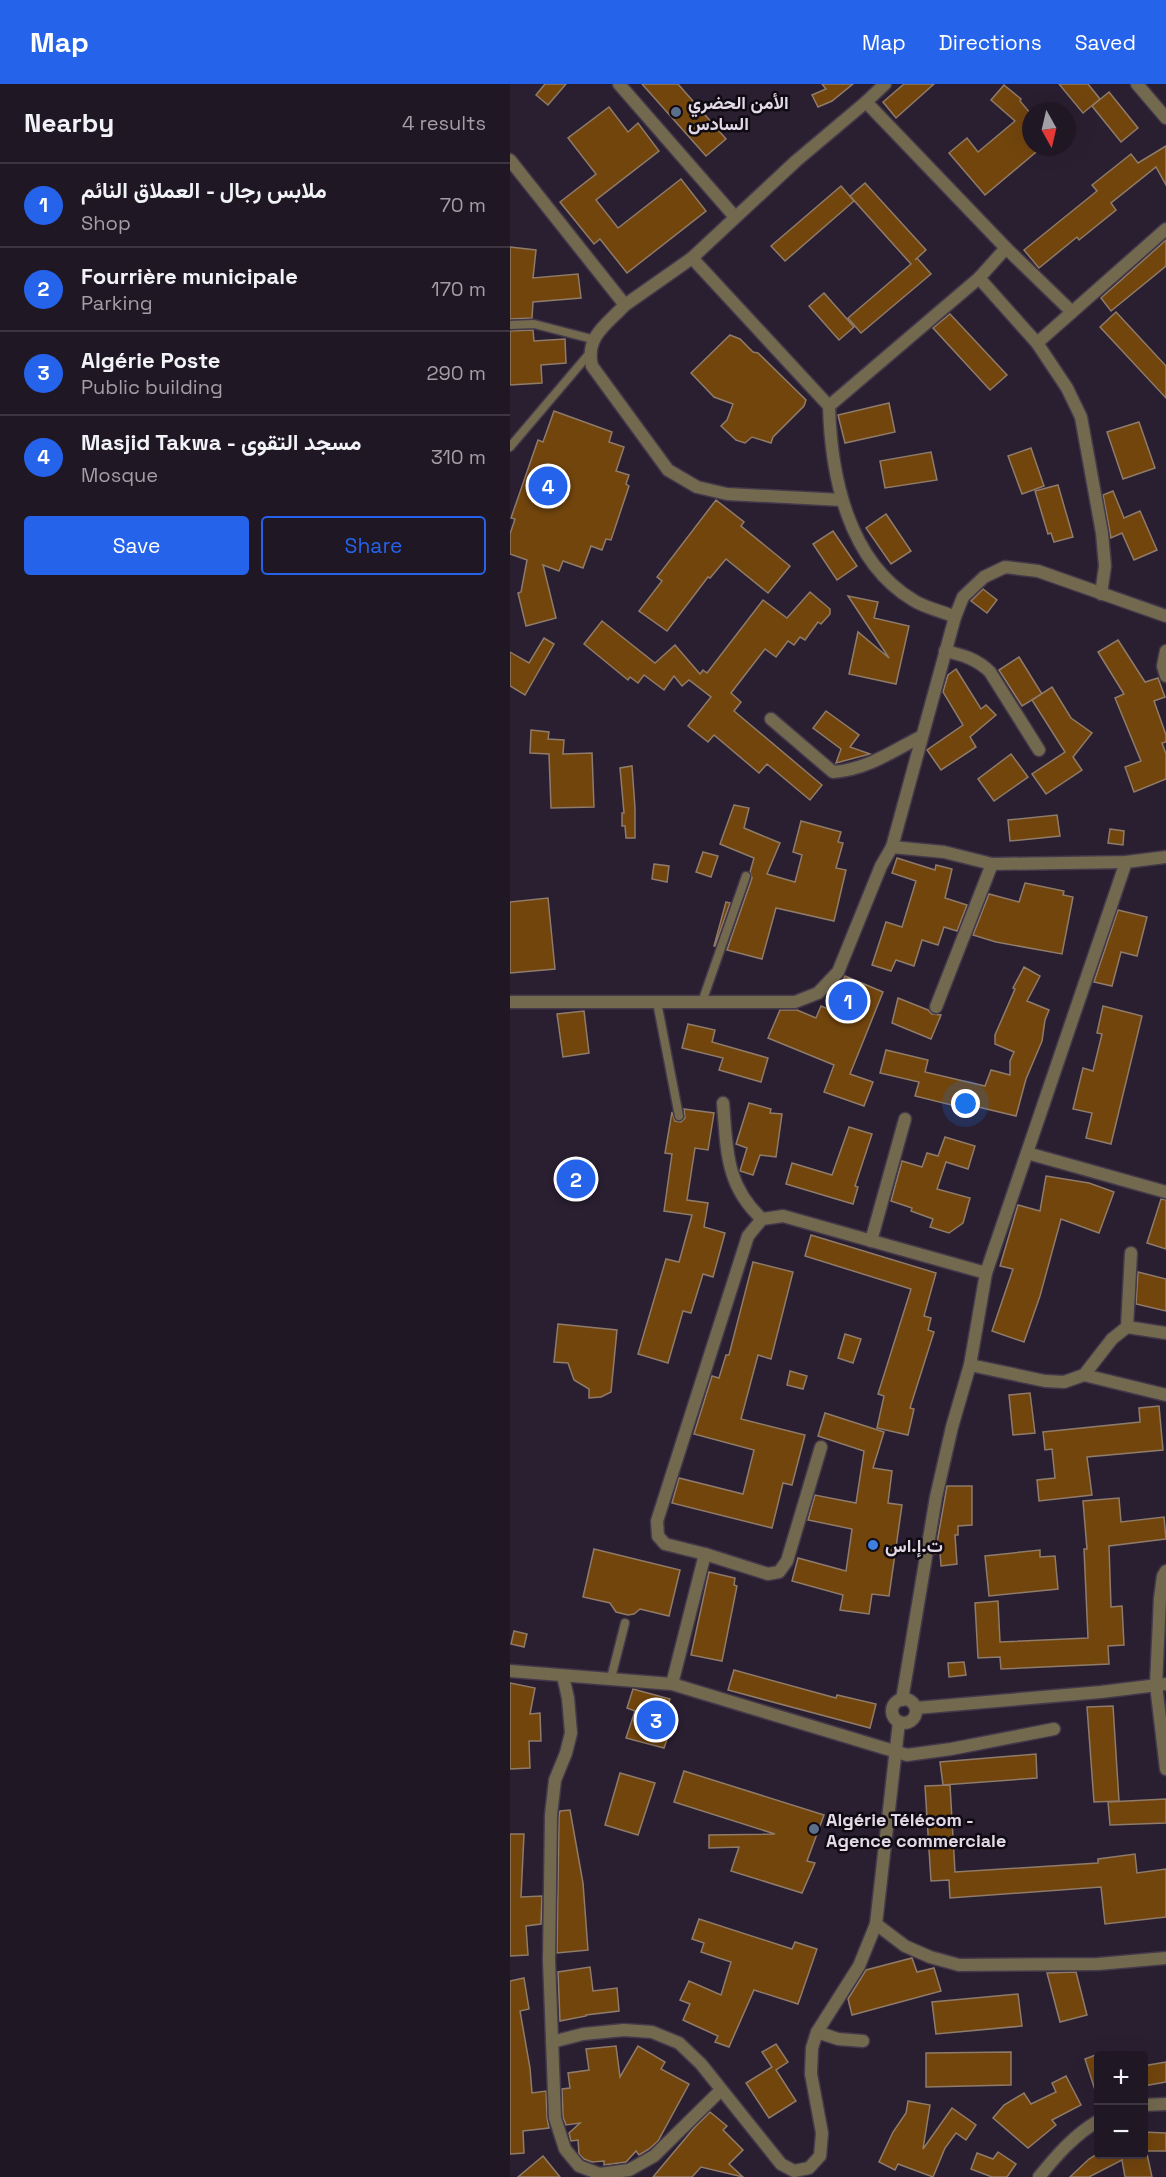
<!DOCTYPE html>
<html lang="en">
<head>
<meta charset="utf-8">
<style>
  :root { --surface:#201725; --page:#28202d; --text:#f1f3f6; --muted:#a29fa7; --line:#3d3642; --accent:#2563eb }
  body { margin:0; font-family:"Space Grotesk",Vazirmatn,sans-serif; background:var(--page); color:var(--text) }
  .controls { position:absolute; right:18px; bottom:18px; display:grid; overflow:hidden; border-radius:6px; box-shadow:0 6px 24px #0002 }
  .controls button { width:54px; height:54px; display:grid; place-items:center; padding:0; border:0; border-bottom:2px solid var(--line); background:var(--surface); color:var(--text); font:30px sans-serif }
  .compass { position:absolute; left:512px; top:18px; width:54px; height:54px; border-radius:50%; background:var(--surface); box-shadow:0 6px 24px #0002; rotate:172deg }
  .you { position:absolute; left:456px; top:1020px; width:21px; height:21px; margin:-15px; border:4px solid #fff; border-radius:50%; background:#1a73e8; box-shadow:0 0 0 9px #1a73e833 }
  .badge { display:grid; place-items:center; width:39px; height:39px; border-radius:50%; background:var(--accent); color:#fff; font-size:20px; font-weight:700 }
  .pin { position:absolute; translate:-50% -50%; border:3px solid #fff; box-shadow:0 2px 6px #0006 }
  .list { margin:0; padding:0; list-style:none }
  h2 { display:flex; justify-content:space-between; align-items:center; height:78px; margin:0; padding:0 24px; font-size:26px }
  h2 small { font-size:20px; font-weight:400; color:var(--muted) }
  .list li { display:grid; grid-template-columns:39px 1fr auto; gap:18px; align-items:center; box-sizing:border-box; height:84px; padding:0 24px; border-top:2px solid var(--line) }
  .list b { display:block; font-size:22px; white-space:nowrap }
  .list p { margin:0; font-size:20px; white-space:nowrap; color:var(--muted) }
  .list em { font-size:20px; font-style:normal; color:var(--muted) }
  .actions { display:flex; gap:12px; padding:18px 24px }
  .actions a { flex:1; padding:14px 0; border:2px solid var(--accent); border-radius:6px; text-align:center; font-size:21px; color:var(--accent) }
  .actions .main { background:var(--accent); color:#fff }
  .map { position:relative; flex:none; width:656px; height:2093px; overflow:hidden }
  header { display:flex; align-items:center; gap:36px; box-sizing:border-box; height:84px; padding:0 30px; background:var(--accent); color:#fff }
  header strong { font-size:28px }
  nav { display:flex; gap:33px; margin-inline-start:auto; font-size:21px }
  main { display:flex }
  aside { flex:1; background:var(--surface) }
  .map>svg:first-child { display:block }
</style>
</head>
<body>
<header>
<strong>Map</strong>
<nav><a>Map</a><a>Directions</a><a>Saved</a></nav>
</header>
<main>
<aside>
<h2>Nearby<small>4 results</small></h2>
<ul class="list">
<li><span class="badge">1</span><div><b>ملابس رجال - العملاق النائم</b><p>Shop</p></div><em>70 m</em></li>
<li><span class="badge">2</span><div><b>Fourrière municipale</b><p>Parking</p></div><em>170 m</em></li>
<li><span class="badge">3</span><div><b>Algérie Poste</b><p>Public building</p></div><em>290 m</em></li>
<li><span class="badge">4</span><div><b>Masjid Takwa - مسجد التقوى</b><p>Mosque</p></div><em>310 m</em></li>
</ul>
<div class="actions"><a class="main">Save</a><a>Share</a></div>
</aside>
<div class="map">
<svg width="656" height="2093" viewBox="0 0 656 2093">
  <rect width="100%" height="100%" fill="#2a1f31"/>
  <g fill="#72450d" stroke="#8f7b69" stroke-width="1.5">
    <polygon points="35,0 56,0 38,21 26,11"/>
    <polygon points="132,0 168,0 216,55 196,72"/>
    <polygon points="312,0 343,0 322,17 308,23 302,11 316,5"/>
    <polygon points="394,0 424,0 386,34 373,18"/>
    <polygon points="549,0 578,0 590,15 573,29"/>
    <polygon points="494,1 511,15 510,17 521,30 521,63 532,63 475,111 439,69 457,54 468,68 505,37 481,16"/>
    <polygon points="599,8 628,44 611,58 582,22"/>
    <polygon points="99,23 118,48 128,39 149,67 86,116 108,144 171,95 196,127 117,189 90,155 84,160 50,118 86,90 58,54"/>
    <polygon points="656,62 656,101 646,83 601,119 606,126 569,156 567,153 529,184 514,166 587,107 582,101 621,70 628,79"/>
    <polygon points="355,99 416,166 405,176 407,174 421,190 351,249 338,234 401,180 340,112"/>
    <polygon points="331,102 344,117 275,177 261,162"/>
    <polygon points="656,156 656,182 601,227 591,214"/>
    <polygon points="0,163 26,166 23,194 68,190 71,214 23,218 22,234 0,235"/>
    <polygon points="314,209 344,243 329,256 299,222"/>
    <polygon points="606,228 656,282 656,314 590,243"/>
    <polygon points="440,230 497,291 480,306 423,244"/>
    <polygon points="23,246 24,257 55,255 56,279 31,281 32,299 0,301 0,247"/>
    <polygon points="220,251 230,255 243,268 248,269 296,316 294,322 263,353 261,359 242,353 235,359 226,356 211,342 217,336 223,320 204,313 181,289"/>
    <polygon points="379,319 385,348 335,359 328,331"/>
    <polygon points="44,327 102,348 99,358 114,363 106,387 119,391 116,400 119,402 101,456 96,455 92,466 81,462 73,484 53,477 49,487 33,481 46,534 16,542 8,509 11,508 17,476 0,470 0,450 5,435 1,434 28,356 33,358"/>
    <polygon points="629,338 645,384 613,395 597,348"/>
    <polygon points="521,364 534,402 512,410 498,372"/>
    <polygon points="421,368 427,396 375,404 370,377"/>
    <polygon points="548,401 563,453 544,458 541,449 538,450 525,407"/>
    <polygon points="603,407 614,434 630,427 647,466 624,476 612,449 601,454 593,411"/>
    <polygon points="206,416 234,438 231,442 280,482 258,509 216,475 200,494 198,493 157,547 129,527 152,497 147,493"/>
    <polygon points="376,430 401,467 381,480 356,444"/>
    <polygon points="323,447 347,482 327,496 303,460"/>
    <polygon points="473,505 487,516 477,529 461,517"/>
    <polygon points="300,508 320,525 320,530 311,540 308,538 295,556 290,553 284,561 278,557 266,573 255,565 221,609 231,618 224,627 312,701 300,716 257,680 249,689 204,651 198,658 178,642 201,613 179,596 172,602 164,592 154,606 134,591 128,599 120,593 118,596 74,560 92,537 145,579 165,561 190,590 193,586 197,589 253,516 277,534"/>
    <polygon points="338,512 368,518 364,534 399,542 386,600 339,590 348,548 379,574"/>
    <polygon points="34,554 44,560 15,611 0,602 0,568 19,579"/>
    <polygon points="608,556 635,598 648,594 655,613 644,617 656,651 656,658 652,659 656,670 656,695 624,708 615,683 631,677 605,614 614,610 588,568"/>
    <polygon points="509,573 532,610 512,622 489,586"/>
    <polygon points="446,585 471,625 476,621 486,631 460,653 466,663 431,686 417,666 453,641 433,608 438,591"/>
    <polygon points="542,603 561,634 582,649 563,673 572,686 536,710 522,690 555,668 522,616"/>
    <polygon points="316,627 349,651 340,663 360,670 326,679 331,665 303,644"/>
    <polygon points="21,646 39,648 38,655 54,656 53,670 82,669 84,723 41,724 39,670 20,669"/>
    <polygon points="501,670 518,693 484,717 468,695"/>
    <polygon points="122,682 125,724 125,754 116,754 115,742 112,742 112,729 114,729 110,684"/>
    <polygon points="224,721 239,724 234,744 270,759 257,790 285,798 292,771 283,768 291,737 331,748 328,758 333,759 326,784 336,786 324,837 266,824 252,875 217,866 242,794 240,788 244,774 210,760"/>
    <polygon points="547,731 550,752 500,757 498,736"/>
    <polygon points="600,745 614,747 613,761 598,759"/>
    <polygon points="193,768 208,772 201,793 186,788"/>
    <polygon points="387,774 425,786 426,781 442,785 435,814 457,821 447,847 434,843 428,861 412,856 404,882 386,876 381,887 362,881 376,838 392,843 406,797 382,789"/>
    <polygon points="144,780 159,782 157,798 142,795"/>
    <polygon points="515,799 554,807 553,811 563,813 552,870 486,858 463,851 479,810 509,818"/>
    <polygon points="38,814 45,885 0,889 0,818"/>
    <polygon points="216,818 220,819 205,862 204,862"/>
    <polygon points="608,826 637,833 627,872 611,868 602,902 584,898"/>
    <polygon points="514,883 530,892 517,917 539,926 535,936 532,957 516,995 506,1032 464,1022 463,1031 450,1029 450,1023 405,1012 409,998 370,989 376,966 418,976 415,988 475,1002 481,986 500,991 500,977 504,968 485,960 485,951 505,905 503,904"/>
    <polygon points="335,892 373,908 340,990 363,998 354,1022 314,1008 324,981 258,954 270,926 287,926 306,934 311,922 321,926"/>
    <polygon points="388,914 418,926 422,930 431,931 421,955 382,939"/>
    <polygon points="593,922 632,932 601,1060 576,1054 582,1029 563,1025 573,984 583,987 592,950 587,949"/>
    <polygon points="74,927 79,969 53,973 47,930"/>
    <polygon points="178,940 205,946 202,958 258,974 251,998 209,986 213,974 172,964"/>
    <polygon points="239,1019 261,1025 260,1029 272,1030 266,1073 250,1071 243,1091 230,1087 237,1064 226,1060"/>
    <polygon points="174,1025 204,1029 198,1066 185,1064 177,1116 198,1119 194,1143 215,1149 203,1193 193,1190 181,1229 173,1227 158,1279 128,1270 156,1175 169,1178 182,1131 154,1127 162,1070 155,1069 162,1028 165,1037 171,1038 175,1034"/>
    <polygon points="339,1043 362,1050 345,1102 348,1103 343,1120 276,1100 282,1079 322,1091"/>
    <polygon points="435,1053 465,1062 458,1085 436,1078 427,1105 460,1114 453,1139 439,1149 420,1143 423,1135 401,1127 402,1124 381,1117 392,1077 412,1083 417,1069 428,1072"/>
    <polygon points="536,1092 579,1099 604,1108 589,1149 551,1135 530,1212 514,1258 482,1247 503,1185 490,1182 508,1121 530,1127"/>
    <polygon points="651,1115 656,1116 656,1165 637,1159"/>
    <polygon points="301,1151 426,1189 414,1232 421,1234 418,1246 424,1248 400,1324 404,1325 398,1351 367,1344 374,1312 368,1310 401,1205 295,1172"/>
    <polygon points="243,1178 283,1188 261,1275 248,1271 231,1335 295,1351 282,1401 273,1399 262,1444 162,1419 169,1394 233,1410 244,1366 184,1350 202,1292 209,1294 216,1271 219,1271"/>
    <polygon points="628,1188 656,1195 656,1227 626,1220"/>
    <polygon points="48,1240 107,1246 101,1308 91,1313 79,1314 79,1305 64,1296 58,1279 44,1278"/>
    <polygon points="335,1250 351,1255 343,1279 328,1274"/>
    <polygon points="280,1287 297,1292 293,1305 277,1301"/>
    <polygon points="520,1309 525,1349 503,1351 499,1311"/>
    <polygon points="649,1322 653,1366 577,1373 582,1411 529,1417 527,1396 545,1394 542,1365 535,1366 533,1348 630,1338 629,1324"/>
    <polygon points="315,1329 374,1348 363,1384 382,1387 378,1419 392,1421 379,1512 362,1510 359,1530 330,1526 333,1511 282,1497 288,1474 336,1487 342,1445 298,1436 305,1411 346,1419 354,1367 308,1352"/>
    <polygon points="437,1402 462,1402 462,1441 448,1442 448,1451 445,1451 447,1480 431,1482 430,1469 425,1470"/>
    <polygon points="609,1414 611,1438 654,1433 656,1455 599,1462 601,1523 612,1522 614,1561 598,1562 599,1580 491,1585 490,1573 468,1574 465,1519 488,1517 490,1558 578,1554 574,1465 577,1465 573,1417"/>
    <polygon points="84,1465 170,1486 159,1532 130,1525 124,1530 118,1531 106,1528 100,1519 73,1513"/>
    <polygon points="530,1466 530,1473 545,1472 548,1505 479,1512 475,1472"/>
    <polygon points="199,1488 225,1494 224,1501 227,1502 212,1577 181,1571"/>
    <polygon points="4,1547 17,1550 14,1563 1,1560"/>
    <polygon points="454,1578 456,1591 439,1593 438,1579"/>
    <polygon points="224,1586 326,1614 327,1611 366,1620 360,1644 218,1606"/>
    <polygon points="0,1599 25,1604 20,1630 30,1629 31,1657 19,1657 20,1684 0,1685"/>
    <polygon points="123,1605 160,1615 152,1642 161,1644 154,1664 116,1654 125,1627 117,1624"/>
    <polygon points="603,1622 609,1717 584,1718 577,1623"/>
    <polygon points="526,1670 527,1694 433,1701 430,1678"/>
    <polygon points="174,1687 314,1731 297,1777 305,1779 292,1809 221,1787 229,1763 199,1764 199,1751 265,1750 164,1718"/>
    <polygon points="110,1689 145,1699 128,1751 95,1741"/>
    <polygon points="440,1701 445,1788 588,1779 588,1775 625,1770 627,1789 656,1785 656,1833 595,1840 591,1803 440,1814 439,1796 421,1797 415,1702"/>
    <polygon points="656,1715 656,1739 600,1741 598,1718"/>
    <polygon points="60,1726 73,1799 78,1866 47,1869 49,1732 50,1727"/>
    <polygon points="0,1750 14,1750 11,1813 32,1812 31,1840 16,1842 18,1871 0,1872"/>
    <polygon points="189,1835 282,1865 285,1858 307,1865 288,1920 244,1906 219,1963 205,1958 208,1952 173,1936 180,1920 170,1916 179,1897 211,1911 221,1878 191,1868 194,1859 182,1855"/>
    <polygon points="402,1874 407,1888 424,1884 431,1907 342,1931 338,1915 356,1886"/>
    <polygon points="80,1883 83,1907 107,1904 109,1927 76,1931 76,1932 50,1937 48,1888"/>
    <polygon points="566,1888 577,1931 550,1938 537,1889"/>
    <polygon points="14,1894 19,1925 10,1927 20,1984 22,2009 36,2007 37,2034 39,2044 13,2047 14,2069 0,2070 0,1897"/>
    <polygon points="508,1910 512,1942 426,1950 422,1918"/>
    <polygon points="266,1960 278,1978 266,1986 286,2017 259,2034 236,1999 262,1983 252,1968"/>
    <polygon points="106,1962 110,1993 128,1962 155,1978 151,1985 179,2000 148,2057 139,2065 129,2071 126,2067 116,2078 94,2081 94,2077 82,2078 74,2075 69,2070 68,2056 61,2057 59,2049 70,2039 56,2041 53,2033 52,2005 60,2004 58,1989 79,1986 76,1965"/>
    <polygon points="501,1968 501,2001 416,2003 416,1969"/>
    <polygon points="588,1970 588,2009 586,2009 575,1975"/>
    <polygon points="656,1978 656,1998 633,2002 633,1982"/>
    <polygon points="556,1992 571,2021 542,2036 546,2041 518,2064 483,2034 494,2021 514,2009 521,2020 546,2008 542,1999"/>
    <polygon points="398,2017 420,2021 413,2065 442,2024 466,2041 456,2056 446,2049 435,2064 423,2093 388,2080 385,2086 369,2078 383,2048 396,2029"/>
    <polygon points="200,2028 217,2042 213,2046 233,2066 219,2080 233,2093 191,2083 182,2093 143,2093 184,2044"/>
    <polygon points="633,2048 656,2049 656,2067 633,2067"/>
    <polygon points="488,2068 506,2080 497,2093 482,2093 461,2085 467,2069 483,2075"/>
    <polygon points="587,2070 637,2070 642,2093 615,2093 612,2076 579,2093 560,2093 579,2075"/>
    <polygon points="33,2072 50,2093 8,2093"/>
  </g>
  <g fill="none" stroke-linecap="round" stroke-linejoin="round">
    <defs>
      <g id="lane">
        <polyline points="0,241 24,240 82,255"/>
        <polyline points="0,363 79,270"/>
        <polyline points="147,918 169,1032"/>
        <polyline points="192,918 236,792"/>
        <polyline points="101,1594 115,1539"/>
      </g>
      <g id="street">
        <polyline points="109,0 225,133"/>
        <polyline points="627,0 656,34"/>
        <polyline points="356,18 496,164 469,194"/>
        <polyline points="0,76 115,221 182,174 286,77 356,18 375,0"/>
        <polyline points="496,164 562,228"/>
        <path d="M182,174L319,322C321,392 338,477 403,516C415,524 432,527 445,533"/>
        <path d="M115,221C96,241 75,253 82,282L158,386L187,403L217,410L332,416"/>
        <polyline points="527,259 557,304 571,333 592,449 595,482 591,510"/>
        <polyline points="319,322 469,194 527,259 656,145"/>
        <path d="M435,567C453,571 467,575 480,588L529,666"/>
        <polyline points="656,567 653,582 656,592"/>
        <path d="M261,635L323,688C356,686 383,667 412,652"/>
        <polyline points="382,763 445,533 453,513 474,493 495,483 528,487 656,532"/>
        <polyline points="0,918 285,918 308,909 328,888 371,782 382,763 434,768 482,780 616,778 656,773"/>
        <polyline points="426,923 482,780"/>
        <path d="M213,1019C217,1065 215,1101 252,1135"/>
        <polyline points="517,1069 656,1108"/>
        <polyline points="361,1157 395,1035"/>
        <polyline points="617,1243 621,1169"/>
        <polyline points="460,1281 535,1297 554,1298 574,1291 656,1311"/>
        <polyline points="574,1291 602,1255 617,1243 656,1249"/>
        <polyline points="311,1363 277,1477 269,1488 258,1490 195,1470 155,1460 148,1452 147,1437 238,1152 252,1135 273,1132 476,1189"/>
        <polyline points="0,1587 162,1600 397,1671 441,1665 544,1645"/>
        <polyline points="53,1592 58,1614 61,1649 56,1669 45,1696 41,1731 39,1876 45,2034 55,2065 69,2082 90,2090 119,2086 144,2072 211,2006"/>
        <polyline points="162,1600 195,1470"/>
        <circle cx="394" cy="1627" r="12"/>
        <polyline points="392,1616 426,1413 442,1343 460,1281 476,1189 616,778"/>
        <polyline points="406,1624 591,1608 656,1600"/>
        <polyline points="656,1685 646,1601 650,1514 653,1492 656,1487"/>
        <polyline points="366,1840 395,1862 420,1873 449,1881 588,1880 656,1874"/>
        <polyline points="307,1948 328,1955 353,1957"/>
        <polyline points="42,1958 73,1950 114,1946 142,1948 169,1959 191,1980 271,2080 284,2087 299,2084 310,2072 312,2049 301,1990 302,1964 307,1948 349,1882 366,1840 389,1638"/>
        <polyline points="634,2021 656,2020"/>
        <path d="M529,2093C546,2072 564,2051 588,2037"/>
      </g>
    </defs>
    <use href="#lane" stroke="#44394a" stroke-width="11"/>
    <use href="#street" stroke="#44394a" stroke-width="15"/>
    <use href="#lane" stroke="#72694f" stroke-width="8"/>
    <use href="#street" stroke="#72694f" stroke-width="12"/>
  </g>
  <g fill="#5c6f8a" stroke="#100b13" stroke-width="2">
    <circle cx="166" cy="28" r="6"/>
    <circle cx="304" cy="1745" r="6"/>
  </g>
  <circle fill="#3f7fe0" stroke="#100b13" stroke-width="2" cx="363" cy="1461" r="6"/>
  <g text-anchor="middle" dominant-baseline="central" stroke-width="5" stroke-linejoin="round" paint-order="stroke">
    <g font-size="18" font-weight="bold" fill="#e2dbe7" stroke="#100b13" text-anchor="start">
      <text x="178" y="18">الأمن الحضري<tspan x="178" dy="21">السادس</tspan></text>
      <text x="375" y="1461">ت.إ.اس</text>
      <text x="316" y="1735">Algérie Télécom -<tspan x="316" dy="21">Agence commerciale</tspan></text>
    </g>
  </g>
</svg>
<div class="controls">
<button>+</button>
<button>−</button>
</div>
<svg class="compass" viewBox="-18 -18 36 36"><path d="M0-13l5 13h-10z" fill="#e53935"/><path d="M0 13l5-13h-10z" fill="#a29fa7"/></svg>
<div class="you"></div>
<div class="pin badge" style="left:338px;top:917px">1</div>
<div class="pin badge" style="left:66px;top:1095px">2</div>
<div class="pin badge" style="left:146px;top:1636px">3</div>
<div class="pin badge" style="left:38px;top:402px">4</div>
</div>
</main>
</body>
</html>
